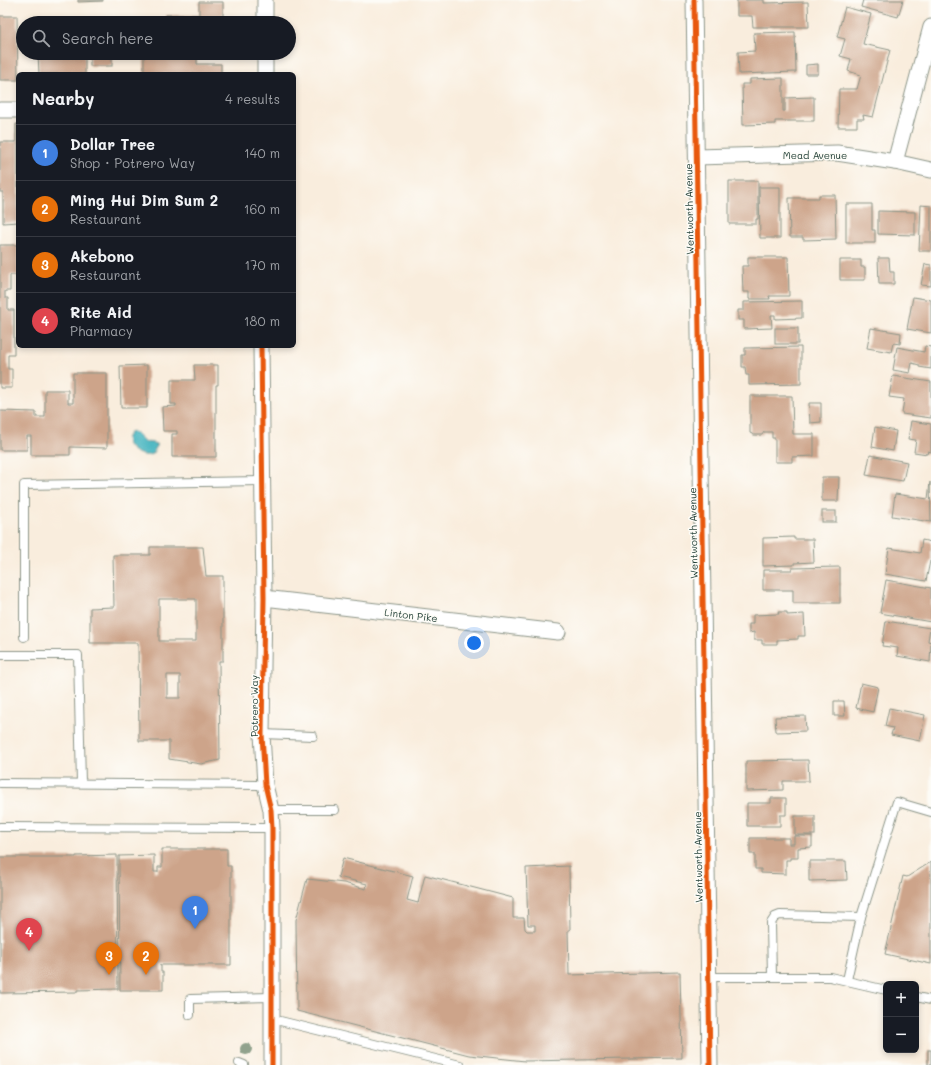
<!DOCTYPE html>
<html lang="en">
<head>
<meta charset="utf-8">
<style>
  :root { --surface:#171b24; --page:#242831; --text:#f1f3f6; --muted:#9ea1a6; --line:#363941; --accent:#8c9099 }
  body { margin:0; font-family:Mali,sans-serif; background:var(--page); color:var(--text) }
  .controls { position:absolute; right:12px; bottom:12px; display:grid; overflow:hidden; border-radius:6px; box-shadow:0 2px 6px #0003 }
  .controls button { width:36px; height:36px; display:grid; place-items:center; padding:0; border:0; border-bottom:1px solid var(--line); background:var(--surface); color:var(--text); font:20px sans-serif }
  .you { position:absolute; left:474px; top:643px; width:14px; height:14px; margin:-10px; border:3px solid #fff; border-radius:50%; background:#1a73e8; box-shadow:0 0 0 6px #1a73e833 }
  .badge { display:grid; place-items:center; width:26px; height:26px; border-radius:50%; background:var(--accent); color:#fff; font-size:13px; font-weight:700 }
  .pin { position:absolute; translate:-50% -33px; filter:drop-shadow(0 1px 2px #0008) }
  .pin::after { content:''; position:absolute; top:21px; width:14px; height:12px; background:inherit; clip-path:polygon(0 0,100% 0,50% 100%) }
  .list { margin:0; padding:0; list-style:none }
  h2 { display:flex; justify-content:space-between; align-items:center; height:52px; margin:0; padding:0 16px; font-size:17px }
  h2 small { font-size:13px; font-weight:400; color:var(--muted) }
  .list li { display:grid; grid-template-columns:26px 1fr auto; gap:12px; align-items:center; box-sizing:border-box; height:56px; padding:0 16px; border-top:1px solid var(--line) }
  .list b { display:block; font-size:15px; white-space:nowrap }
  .list p { margin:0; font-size:13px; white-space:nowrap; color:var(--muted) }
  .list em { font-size:13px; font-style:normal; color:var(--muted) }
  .icon { flex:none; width:22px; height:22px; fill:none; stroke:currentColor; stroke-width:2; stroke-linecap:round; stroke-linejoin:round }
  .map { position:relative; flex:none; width:931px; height:1065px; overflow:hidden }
  .search { position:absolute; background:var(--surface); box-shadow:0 2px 6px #0003; left:16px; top:16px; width:280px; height:44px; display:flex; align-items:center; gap:10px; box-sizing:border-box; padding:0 14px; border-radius:22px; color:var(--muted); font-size:15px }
  .panel { position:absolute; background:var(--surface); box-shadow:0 2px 6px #0003; left:16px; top:72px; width:280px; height:276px; border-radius:6px }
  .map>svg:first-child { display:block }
</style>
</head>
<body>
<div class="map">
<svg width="931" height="1065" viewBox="0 0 931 1065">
  <rect width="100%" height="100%" fill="#fdfcf7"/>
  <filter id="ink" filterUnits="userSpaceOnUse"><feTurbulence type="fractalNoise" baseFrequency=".025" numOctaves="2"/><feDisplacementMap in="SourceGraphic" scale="8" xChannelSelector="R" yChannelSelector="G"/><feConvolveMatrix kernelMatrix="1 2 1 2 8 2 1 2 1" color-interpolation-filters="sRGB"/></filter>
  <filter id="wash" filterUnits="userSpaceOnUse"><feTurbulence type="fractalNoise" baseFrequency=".012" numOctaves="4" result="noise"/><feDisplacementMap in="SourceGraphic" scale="16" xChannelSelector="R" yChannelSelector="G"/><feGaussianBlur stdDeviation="0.9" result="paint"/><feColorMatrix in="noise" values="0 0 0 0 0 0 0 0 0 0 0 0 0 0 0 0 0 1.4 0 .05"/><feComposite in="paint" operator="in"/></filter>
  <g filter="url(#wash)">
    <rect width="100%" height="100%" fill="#f9eddd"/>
    <path fill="#48b6c1" stroke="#347a7a" d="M131,432L136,433L145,442L153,443L156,444L157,446L152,454C139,460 117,442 131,432Z"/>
    <g id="blocks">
      <g fill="#cda48a" fill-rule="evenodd">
        <polygon points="78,0 103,0 103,1 78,2"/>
        <polygon points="737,0 764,0 764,3 808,2 809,27 753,27 752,16 737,16"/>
        <polygon points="863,0 903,0 898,17 861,7"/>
        <polygon points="199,2 223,2 223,19 226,19 226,23 166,23 166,15 199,15"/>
        <polygon points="845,7 871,14 863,44 890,50 873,117 863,115 864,119 857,119 857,127 838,127 839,89 857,89 861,75 848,71 851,59 840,56 845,39 837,37"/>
        <polygon points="0,16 17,16 18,80 0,80"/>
        <polygon points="795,32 796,72 739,74 738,52 755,51 754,33"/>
        <polygon points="38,53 85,53 85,74 39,74"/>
        <rect x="90" y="53" width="22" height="13"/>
        <polygon points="144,54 197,54 197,64 221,64 221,74 144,74"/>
        <polygon points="818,64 818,74 806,74 806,65"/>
        <polygon points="783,78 783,111 785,111 785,98 814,97 814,121 775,121 775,124 743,125 742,84 750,84 750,79"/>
        <polygon points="16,124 18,124 18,222 3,223 3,192 0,192 0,142 16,142"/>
        <polygon points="729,181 758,181 758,219 756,219 756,224 729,224"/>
        <polygon points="759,187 780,187 780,238 760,238"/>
        <polygon points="819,195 835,195 836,239 803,240 803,237 790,237 789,198 819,198"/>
        <polygon points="846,204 872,204 872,230 875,230 875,243 846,243"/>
        <polygon points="921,205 931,206 931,251 919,251"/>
        <polygon points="878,211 915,212 915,235 878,234"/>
        <polygon points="0,245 18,245 18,275 10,275 10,291 5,291 5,298 8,298 8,310 14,310 14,355 8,355 8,369 12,369 12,388 0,388"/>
        <polygon points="748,257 788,257 789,296 769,296 770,299 749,299 749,292 743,292 742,266 748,266"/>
        <polygon points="878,258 889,258 890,272 894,272 894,284 879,284"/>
        <polygon points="840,260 861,260 861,267 865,267 865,280 840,280"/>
        <polygon points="925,264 931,265 931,286 921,285"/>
        <polygon points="913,297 931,300 931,333 907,329"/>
        <polygon points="802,301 802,318 775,319 775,315 771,315 772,328 744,329 744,320 738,320 738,310 744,310 744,302"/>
        <rect x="775" y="328" width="23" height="16"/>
        <polygon points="871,328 901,333 900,344 893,343 891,352 867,348"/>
        <polygon points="925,346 931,347 931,369 919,367 919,365 912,363 910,373 893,370 897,347 924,352"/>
        <polygon points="801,347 801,384 749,385 749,375 746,375 745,367 742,367 742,355 745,355 745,348"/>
        <polygon points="147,365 147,408 121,408 120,366"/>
        <polygon points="194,365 218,365 218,385 216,385 216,457 172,457 172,434 177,434 177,431 163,431 162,407 176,406 176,404 171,404 171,380 195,380"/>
        <polygon points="73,373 107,373 107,448 70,447 70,455 31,455 31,436 27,436 27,450 0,450 0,411 36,412 36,417 45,417 45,390 68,390 68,403 73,403"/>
        <polygon points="893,376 931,382 931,418 902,414 904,399 889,397"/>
        <polygon points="750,396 792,396 793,434 814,434 814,456 792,457 792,462 775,462 775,438 772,438 772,432 764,432 762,435 754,435 750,433"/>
        <polygon points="809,403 821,403 821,422 810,423"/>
        <polygon points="911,421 931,424 931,452 928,451 927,454 914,452 916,440 908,439"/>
        <polygon points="875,427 896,431 893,451 872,447"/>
        <polygon points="870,455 907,462 903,481 866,475"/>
        <polygon points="822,477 839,477 838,501 822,501"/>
        <polygon points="930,482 931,522 892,516 895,494 928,499"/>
        <rect x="822" y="511" width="14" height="11"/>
        <polygon points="794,537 794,539 813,539 814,562 794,563 794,565 763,566 763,538"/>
        <polygon points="922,540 931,542 931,562 930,561 926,581 885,574 889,548 920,553"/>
        <path d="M150,547H203L206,576H223V661H219L220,760L201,764L169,759V741H139L138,643H90V608L114,607L113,555H150ZM159,599H196V641H159ZM167,675H180V698H167Z"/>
        <polygon points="840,567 840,603 793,603 793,590 763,590 763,570 792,570 792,568"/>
        <polygon points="886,580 931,588 931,622 880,613"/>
        <polygon points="778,612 787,612 787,615 804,614 805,636 798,636 798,639 777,640 777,644 762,644 762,640 754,640 754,632 749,633 749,624 753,624 753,615 779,614"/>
        <polygon points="886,621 930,628 928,641 931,642 930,662 897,656 898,648 882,646"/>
        <polygon points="861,683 878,687 873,712 856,708"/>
        <polygon points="834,701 844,701 845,716 834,716"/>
        <polygon points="889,708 925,715 920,741 891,735 893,728 885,726"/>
        <polygon points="805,716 806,731 776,732 775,717"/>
        <polygon points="808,760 809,781 783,781 783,790 746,791 746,761"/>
        <polygon points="771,798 786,798 786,815 780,815 780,826 747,826 747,803 771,803"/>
        <rect x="795" y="816" width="20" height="19"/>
        <polygon points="794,836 812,836 812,847 798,848 798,858 790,858 790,860 786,860 786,874 761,873 761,869 755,869 755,854 750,854 750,838 789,838 789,844 794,844"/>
        <polygon points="162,849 227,849 227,866 231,866 231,965 159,965 161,966 161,972 163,972 163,990 120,990 119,856 154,855 154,872 158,872 158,867 162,867"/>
        <polygon points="117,855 118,989 77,990 77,992 0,993 0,857 76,857 76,856"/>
        <polygon points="343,858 413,876 407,900 418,903 425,875 513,898 513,918 524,918 525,929 527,931 535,931 535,925 528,925 526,868 569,866 570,930 568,930 569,975 680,972 682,1058 525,1061 469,1055 297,1011 296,920 307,879 344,883 366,889 367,884 338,877"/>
        <polygon points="809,861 846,861 847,880 809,881"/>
        <polygon points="931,862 931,964 885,954 903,876 907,877"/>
        <rect x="928" y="1050" width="3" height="15"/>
      </g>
    </g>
  </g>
  <g filter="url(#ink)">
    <use href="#blocks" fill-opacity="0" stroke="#8c9588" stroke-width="1"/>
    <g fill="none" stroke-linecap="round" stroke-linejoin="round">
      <defs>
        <g id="service">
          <polyline points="24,637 24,485 262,481"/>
          <polyline points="0,655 78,655 81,783"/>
          <polyline points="262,734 313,736"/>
          <polyline points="0,783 265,785"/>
          <polyline points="271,810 335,810"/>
          <polyline points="0,827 272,828"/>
          <polyline points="861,917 897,802 931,812"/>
          <polyline points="708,977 830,977 886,990"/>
          <polyline points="772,977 771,923 775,917 780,915 861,917 847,980"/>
          <polyline points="916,997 931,1000"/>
          <polyline points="190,1015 190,999 272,997"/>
          <polyline points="272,1019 460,1065"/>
          <polyline points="239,1063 244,1065"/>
        </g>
        <g id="minor">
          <polyline points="694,0 710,1065"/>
          <polyline points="265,23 265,0"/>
          <polyline points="265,74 265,53"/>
          <polyline points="0,110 18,110"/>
          <polyline points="697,157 837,153 895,162 931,170"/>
          <polyline points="895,162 931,27"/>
          <polyline points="261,346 264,598 262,734 265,785 271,810 272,828 272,1065"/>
          <polyline points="264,598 558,632"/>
        </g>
      </defs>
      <use href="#service" stroke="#8c9588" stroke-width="10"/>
      <use href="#minor" stroke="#8c9588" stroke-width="17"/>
      <use href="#service" stroke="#fff" stroke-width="8"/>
      <use href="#minor" stroke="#fff" stroke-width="15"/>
      <defs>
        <g id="cycleway">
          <polyline points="694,0 710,1065"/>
          <polyline points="261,346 264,598 262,734 265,785 271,810 272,828 272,1065"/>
        </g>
      </defs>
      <use href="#cycleway" stroke="#fdfcf7" stroke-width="8"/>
      <use href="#cycleway" stroke="#e8590c" stroke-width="5"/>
    </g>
    <circle fill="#91a28d" cx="246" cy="1049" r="6"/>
  </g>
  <g text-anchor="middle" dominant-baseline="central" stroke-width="3" stroke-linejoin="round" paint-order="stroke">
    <g font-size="10" fill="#1f3d34" stroke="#fdfcf7">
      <text x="815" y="155">Mead Avenue</text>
      <text transform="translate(689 209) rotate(-91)">Wentworth Avenue</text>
      <text transform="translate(693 533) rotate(-91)">Wentworth Avenue</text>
      <text transform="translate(411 615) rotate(7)">Linton Pike</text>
      <text transform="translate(254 706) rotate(-90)">Potrero Way</text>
      <text transform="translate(698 857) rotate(-91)">Wentworth Avenue</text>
    </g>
  </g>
</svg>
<div class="controls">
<button>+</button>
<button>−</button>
</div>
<div class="you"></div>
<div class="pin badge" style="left:195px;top:929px;background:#3f7fe0">1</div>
<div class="pin badge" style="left:146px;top:975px;background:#e8710a">2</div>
<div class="pin badge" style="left:109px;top:975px;background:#e8710a">3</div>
<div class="pin badge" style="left:29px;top:951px;background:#e0444e">4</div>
<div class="search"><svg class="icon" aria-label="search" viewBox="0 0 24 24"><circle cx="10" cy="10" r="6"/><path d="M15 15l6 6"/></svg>Search here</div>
<section class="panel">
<h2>Nearby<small>4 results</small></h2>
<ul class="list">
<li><span class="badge" style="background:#3f7fe0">1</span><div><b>Dollar Tree</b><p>Shop · Potrero Way</p></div><em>140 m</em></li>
<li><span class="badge" style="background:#e8710a">2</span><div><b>Ming Hui Dim Sum 2</b><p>Restaurant</p></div><em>160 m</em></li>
<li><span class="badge" style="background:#e8710a">3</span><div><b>Akebono</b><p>Restaurant</p></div><em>170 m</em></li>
<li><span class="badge" style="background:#e0444e">4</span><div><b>Rite Aid</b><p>Pharmacy</p></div><em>180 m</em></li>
</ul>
</section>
</div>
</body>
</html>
